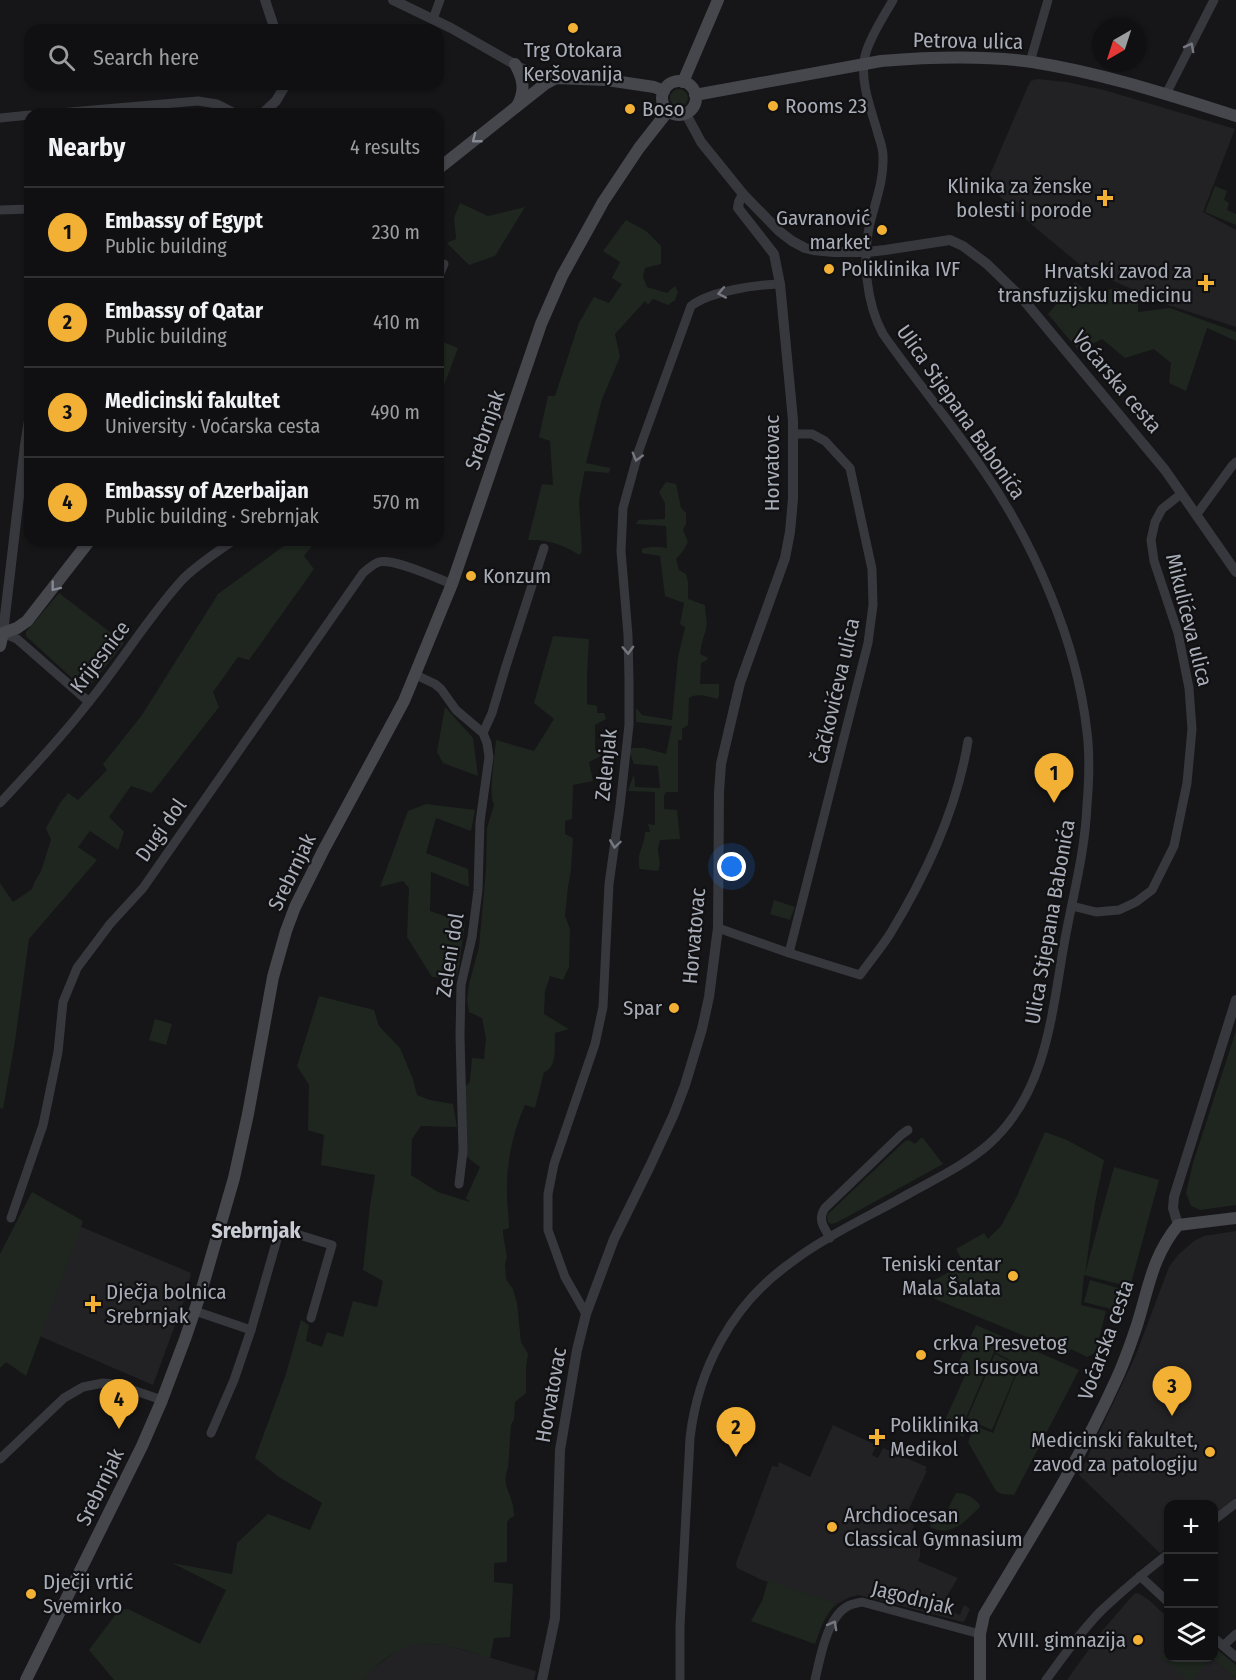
<!DOCTYPE html>
<html lang="en">
<head>
<meta charset="utf-8">
<style>
  :root { --surface:#101012; --page:#19191b; --text:#f1f3f6; --muted:#9c9d9f; --line:#303032; --accent:#f2b134 }
  body { margin:0; font-family:"Fira Sans Condensed",sans-serif; background:var(--page); color:var(--text) }
  .controls { position:absolute; right:18px; bottom:18px; display:grid; overflow:hidden; border-radius:12px; box-shadow:0 2px 4px #0004 }
  .controls button { width:54px; height:54px; display:grid; place-items:center; padding:0; border:0; border-bottom:2px solid var(--line); background:var(--surface); color:var(--text); font:30px sans-serif }
  .compass { position:absolute; left:1092px; top:18px; width:54px; height:54px; border-radius:50%; background:var(--surface); box-shadow:0 2px 4px #0004; rotate:219deg }
  .you { position:absolute; left:732px; top:867px; width:21px; height:21px; margin:-15px; border:4px solid #fff; border-radius:50%; background:#1a73e8; box-shadow:0 0 0 9px #1a73e833 }
  .badge { display:grid; place-items:center; width:39px; height:39px; border-radius:50%; background:var(--accent); color:#111; font-size:20px; font-weight:700 }
  .pin { position:absolute; translate:-50% -50px; filter:drop-shadow(0 2px 3px #0008) }
  .pin::after { content:''; position:absolute; top:32px; width:21px; height:18px; background:inherit; clip-path:polygon(0 0,100% 0,50% 100%) }
  .list { margin:0; padding:0; list-style:none }
  h2 { display:flex; justify-content:space-between; align-items:center; height:78px; margin:0; padding:0 24px; font-size:26px }
  h2 small { font-size:20px; font-weight:400; color:var(--muted) }
  .list li { display:grid; grid-template-columns:39px 1fr auto; gap:18px; align-items:center; box-sizing:border-box; height:90px; padding:0 24px; border-top:2px solid var(--line) }
  .list b { display:block; font-size:22px; white-space:nowrap }
  .list p { margin:0; font-size:20px; white-space:nowrap; color:var(--muted) }
  .list em { font-size:20px; font-style:normal; color:var(--muted) }
  .icon { flex:none; width:33px; height:33px; fill:none; stroke:currentColor; stroke-width:2; stroke-linecap:round; stroke-linejoin:round }
  .map { position:relative; flex:none; width:1236px; height:1680px; overflow:hidden }
  .search { position:absolute; background:var(--surface); box-shadow:0 2px 4px #0004; left:24px; top:24px; width:420px; height:66px; display:flex; align-items:center; gap:15px; box-sizing:border-box; padding:0 21px; border-radius:18px; color:var(--muted); font-size:22px }
  .panel { position:absolute; background:var(--surface); box-shadow:0 2px 4px #0004; left:24px; top:108px; width:420px; height:438px; border-radius:18px }
  .map>svg:first-child { display:block }
</style>
</head>
<body>
<div class="map">
<svg width="1236" height="1680" viewBox="0 0 1236 1680">
  <rect width="100%" height="100%" fill="#161618"/>
  <g fill="#222225">
    <polygon points="1037,79 1066,82 1104,90 1235,129 1203,212 1236,230 1236,327 1168,305 1084,268 1031,224 986,184 1028,86 1031,81"/>
    <polygon points="36,1208 191,1273 186,1295 153,1385 0,1319"/>
    <polygon points="1236,1231 1236,1497 1214,1514 1214,1504 1168,1504 1168,1547 1160,1553 1079,1475 1135,1357 1169,1267 1178,1255 1194,1241 1204,1236"/>
    <polygon points="833,1425 876,1445 872,1455 878,1458 883,1448 927,1467 925,1470 927,1471 905,1517 914,1522 913,1531 920,1545 920,1556 918,1561 958,1578 945,1599 941,1607 960,1615 964,1605 970,1609 965,1620 963,1622 859,1595 850,1597 837,1604 762,1580 737,1568 736,1563 772,1466 778,1467 779,1462 810,1477"/>
    <polygon points="1138,1593 1149,1600 1168,1618 1168,1658 1211,1658 1236,1678 1236,1680 1067,1680 1103,1630 1134,1594"/>
    <polygon points="422,1643 446,1645 536,1671 534,1680 364,1680 369,1671 402,1647"/>
  </g>
  <g fill="#1e261f">
    <circle cx="679" cy="98" r="9"/>
    <polygon points="1215,186 1227,191 1224,200 1229,203 1227,210 1236,214 1236,225 1205,212"/>
    <polygon points="460,203 488,216 525,207 495,256 469,265 447,243 456,239 454,218"/>
    <path d="M626,220L646,231L661,246V264L645,268L643,277L647,287L667,293L675,286L678,292L675,300L668,305L653,299L648,305L645,301L615,334L620,357L602,399L586,463L610,468L609,473L585,471L584,474L579,501L582,552L579,555C565,545 546,539 528,540L542,484L553,485L550,441L539,437L548,396H555L579,323L594,297L609,303L622,284L612,278L620,262L603,251Z"/>
    <polygon points="1075,282 1089,293 1117,288 1138,298 1138,312 1170,308 1236,332 1236,341 1207,328 1186,391 1169,383 1171,363 1154,349 1125,358 1102,339 1079,351 1048,314"/>
    <polygon points="438,340 458,348 444,385 444,412 438,423"/>
    <path d="M666,482L676,484L681,508L686,513V524L683,530L688,542L683,551L676,559L679,570L686,574L688,582V599L705,605C705,614 708,621 706,630C703,638 701,645 700,654L708,658L707,660L701,663L700,684H719V696L717,699C708,696 697,693 689,698L688,725L682,729V740H678V792H666L664,796V809L677,810L680,839L660,840C660,843 658,846 658,849C658,858 662,862 658,871L640,869C635,856 645,845 645,832H650L648,824L655,825V792L628,791L634,774L635,787L660,788L658,766L634,764L629,751L632,748H644L666,754L672,726L636,722V708L642,715L672,720L678,657L685,627L680,624L684,603L665,596L660,556L642,553V549C650,546 659,547 667,548L666,526L636,524L638,520L665,519V503L659,492Z"/>
    <polygon points="292,540 317,540 304,556 314,569 249,660 238,657 213,692 219,707 152,793 131,786 109,817 124,832 118,850 90,831 78,847 97,860 29,939 15,1041 3,1109 0,1108 0,883 13,902 32,889 34,883 41,871 51,840 46,828 60,803 68,793 78,800 107,770 103,764 142,715 218,594"/>
    <polygon points="59,593 124,643 86,691 26,636 26,632"/>
    <path d="M553,636L589,639L587,673V704L597,706V713H604L606,719L595,725V749L601,756L589,762L593,781L573,785L572,819L565,821V834L573,838L571,870L568,887L565,916L570,929L569,967L563,980L550,976L545,991L544,1014L569,1029L555,1033C554,1046 558,1067 544,1072L535,1108L525,1105C513,1131 506,1164 507,1194C507,1205 509,1216 509,1228L503,1230V1234L507,1257L505,1264L506,1279L513,1289L517,1303L521,1342L528,1354L526,1367V1393L515,1402L514,1419L511,1425L508,1468C502,1483 508,1488 512,1502C513,1506 514,1512 514,1516L509,1519L507,1522V1562L494,1563V1582L513,1584L510,1637L494,1638L490,1658C456,1648 424,1633 391,1655C380,1662 371,1669 364,1680H114L89,1650L119,1610L128,1609L200,1644L226,1590L172,1563L232,1574L237,1543L268,1514L310,1530L322,1503L279,1477L255,1458L286,1374L301,1320L309,1325L306,1341L322,1347L327,1332L343,1337L353,1301L377,1307L383,1281L363,1270L370,1206L375,1175L321,1165L324,1135L308,1130L309,1085L297,1066L319,996L374,1010L379,1026L400,1048L413,1079L417,1095L430,1100L453,1104L457,1127L421,1126L412,1139L411,1175L438,1192L470,1202L466,1198L480,1167L467,1157L465,1087L470,1081L472,1058L484,1059L486,1039L482,1018L469,1012L467,1000L469,984L479,947L486,870L487,828L494,805C488,794 495,755 496,740L534,751L554,719L534,703Z"/>
    <polygon points="445,707 473,738 478,776 443,763 437,752"/>
    <polygon points="426,804 475,810 471,831 436,818 426,853 468,869 469,887 431,872 430,911 465,923 457,978 432,977 407,937 409,888 403,881 380,887 408,811"/>
    <polygon points="774,900 795,907 790,920 770,914"/>
    <polygon points="155,1019 172,1024 166,1045 149,1040"/>
    <polygon points="1236,1031 1236,1205 1200,1210 1191,1206 1186,1193 1193,1163"/>
    <polygon points="1045,1132 1067,1140 1104,1160 1095,1203 1085,1274 1114,1167 1159,1180 1130,1287 1084,1275 1081,1305 1106,1311 1095,1353 1087,1357 1071,1349 1068,1354 935,1299 929,1283 964,1264 956,1249 984,1233 988,1239 1001,1226 1016,1198"/>
    <polygon points="922,1137 943,1164 836,1223 831,1224 828,1222 827,1217 828,1214 905,1141 909,1140 915,1144"/>
    <polygon points="32,1192 83,1221 26,1376 6,1362 0,1368 0,1254"/>
    <polygon points="1090,1280 1128,1291 1122,1312 1084,1302"/>
    <polygon points="976,1325 1079,1370 1014,1495 1002,1494 996,1491 968,1442 975,1426 993,1433 1020,1365 994,1352 965,1420 969,1423 963,1437 947,1425 945,1420 968,1369 958,1364"/>
    <polygon points="995,1354 1019,1366 992,1430 967,1419"/>
    <path d="M956,1493C966,1493 973,1497 980,1505L979,1508C965,1521 951,1538 930,1527L935,1517L942,1520Z"/>
    <path d="M768,1581L837,1604C825,1613 820,1631 815,1644L751,1621L762,1601Z"/>
    <polygon points="1168,1647 1168,1658 1198,1658 1206,1664 1193,1680 1188,1680 1160,1657"/>
    <polygon points="1214,1647 1236,1665 1236,1678 1211,1658 1214,1658"/>
  </g>
  <g fill="none" stroke-linecap="round" stroke-linejoin="round">
    <g stroke="#37383d" stroke-width="9">
      <polyline points="433,19 440,0"/>
      <polyline points="1030,62 1048,0"/>
      <polyline points="1166,94 1214,0"/>
      <polyline points="47,114 198,101 217,104 237,114"/>
      <polyline points="0,118 30,115"/>
      <polyline points="0,210 30,209"/>
      <polyline points="438,278 444,264"/>
      <polyline points="1197,514 1232,466 1236,462"/>
      <polyline points="3,633 17,639 89,702"/>
      <polyline points="416,675 435,684 441,689 456,710 483,733 487,743 489,757 480,822 478,890 472,937 461,985 460,1036 463,1151 459,1184"/>
      <polyline points="483,733 492,713 506,666 544,548"/>
      <path d="M0,803C30,771 61,738 88,703C121,663 148,617 183,579C198,564 217,552 234,540"/>
      <polyline points="1072,906 1096,912 1119,910 1136,902 1152,890 1174,846 1187,783 1192,729 1189,688 1178,633 1154,561 1151,540 1155,522 1162,509 1181,494"/>
      <path d="M718,928L789,953L860,975C870,961 881,948 890,934C926,875 957,809 968,741"/>
      <polyline points="789,953 868,643 873,605 872,569 850,468 825,441 812,434 793,434"/>
      <path d="M11,1218L43,1125L58,1052L63,1002L77,968L110,924L143,888L363,573C368,569 373,564 379,562C394,558 436,578 452,584"/>
      <path d="M830,1238C824,1227 817,1220 825,1208L901,1135L908,1130"/>
      <polyline points="195,1311 251,1330 280,1229 332,1245 311,1318"/>
      <path d="M586,1314L565,1277L548,1230V1194L554,1164L595,1044L603,1007L609,884L620,806L629,725V680L628,635L621,551L623,508L639,450L691,306C711,291 754,285 780,284"/>
      <polyline points="211,1433 234,1380 251,1330"/>
      <polyline points="0,1459 64,1398 83,1387 103,1383 115,1384 162,1400"/>
      <polyline points="1214,1520 1236,1503"/>
      <polyline points="1140,1576 1168,1602"/>
      <polyline points="1214,1638 1236,1657"/>
      <polyline points="1223,1646 1236,1634"/>
      <path d="M680,1680V1626L690,1438C698,1369 732,1305 789,1264C825,1236 870,1216 910,1193C937,1178 965,1165 989,1144C1043,1096 1051,1023 1062,956C1070,906 1085,856 1087,805C1089,781 1090,756 1087,732C1077,641 1034,543 982,468C951,422 915,380 883,334C866,303 862,258 870,223C876,200 884,180 883,156C883,148 880,141 878,134C872,111 861,86 864,62C865,45 884,16 893,0"/>
      <path d="M815,1680C820,1658 827,1617 848,1606C852,1604 858,1603 862,1602L980,1634"/>
      <path d="M1046,1680C1063,1657 1080,1632 1101,1611C1122,1591 1145,1572 1168,1554"/>
    </g>
    <g stroke="#37383d" stroke-width="10">
      <polyline points="265,0 275,30"/>
      <polyline points="393,0 451,28 521,68 536,74 556,78"/>
      <polyline points="262,114 276,101 286,84"/>
      <polyline points="686,114 701,142 743,194 779,231 792,241 805,248 813,250 834,252 867,252 885,250 950,240 963,246 987,264 1022,298 1165,470 1236,572"/>
      <polyline points="3,633 25,445 30,414"/>
      <polyline points="1178,1225 1173,1208 1174,1197 1236,1000"/>
      <polyline points="542,1680 555,1618 560,1450 577,1350 586,1314 614,1239 650,1166 674,1114 685,1085 702,1029 709,997 718,928 719,792 721,764 740,683 785,558 790,532 793,499 793,420 780,284 774,254 738,208 739,202 743,194"/>
    </g>
    <g stroke="#45474d" stroke-width="12">
      <path d="M515,64C523,78 526,91 517,106"/>
      <circle cx="679" cy="98" r="17"/>
      <polyline points="683,82 718,0"/>
      <path d="M695,95L881,61C931,57 982,55 1032,62C1102,73 1169,95 1236,116"/>
      <polyline points="438,169 545,84 556,78 607,80 654,87 664,91"/>
      <polyline points="0,646 3,633 17,628 27,621 90,540"/>
      <polyline points="26,1680 142,1446 162,1400 185,1339 201,1292 234,1178 248,1114 273,977 286,931 295,907 323,851 404,701 452,584 541,324 562,276 603,202 639,148 668,111"/>
      <path d="M980,1680V1634L984,1615C1030,1538 1079,1462 1116,1380C1124,1363 1131,1343 1137,1325C1149,1287 1152,1257 1178,1225L1236,1218"/>
    </g>
  </g>
  <defs><path id="oneway-chevron" d="M-2-3.5L2.5 0L-2 3.5" fill="none" stroke-width="1.6" stroke-linecap="round" stroke-linejoin="round" transform="scale(1.5)"/></defs>
  <g stroke="#757881">
    <use href="#oneway-chevron" transform="translate(1190 47) rotate(-62)"/>
    <use href="#oneway-chevron" transform="translate(722 293) rotate(169)"/>
    <use href="#oneway-chevron" transform="translate(637 457) rotate(106)"/>
    <use href="#oneway-chevron" transform="translate(628 650) rotate(88)"/>
    <use href="#oneway-chevron" transform="translate(615 844) rotate(98)"/>
    <use href="#oneway-chevron" transform="translate(833 1625) rotate(-61)"/>
  </g>
  <g stroke="#858993">
    <use href="#oneway-chevron" transform="translate(476 139) rotate(142)"/>
    <use href="#oneway-chevron" transform="translate(55 587) rotate(128)"/>
  </g>
  <g fill="#f2b134" stroke="#111113" stroke-width="2">
    <circle cx="573" cy="28" r="6"/>
    <circle cx="773" cy="106" r="6"/>
    <circle cx="630" cy="109" r="6"/>
    <path d="M1102 189h6v6h6v6h-6v6h-6v-6h-6v-6h6z"/>
    <circle cx="882" cy="230" r="6"/>
    <circle cx="829" cy="269" r="6"/>
    <path d="M1203 274h6v6h6v6h-6v6h-6v-6h-6v-6h6z"/>
    <circle cx="471" cy="576" r="6"/>
    <circle cx="674" cy="1008" r="6"/>
    <circle cx="1013" cy="1276" r="6"/>
    <path d="M90 1295h6v6h6v6h-6v6h-6v-6h-6v-6h6z"/>
    <circle cx="921" cy="1355" r="6"/>
    <path d="M874 1428h6v6h6v6h-6v6h-6v-6h-6v-6h6z"/>
    <circle cx="1210" cy="1452" r="6"/>
    <circle cx="832" cy="1527" r="6"/>
    <circle cx="31" cy="1594" r="6"/>
    <circle cx="1138" cy="1640" r="6"/>
  </g>
  <g text-anchor="middle" dominant-baseline="central" stroke-width="4.5" stroke-linejoin="round" paint-order="stroke">
    <g font-size="21" fill="#a8adb8" stroke="#111113">
      <text transform="translate(968 41) rotate(1)">Petrova ulica</text>
      <text transform="translate(1117 382) rotate(50)">Voćarska cesta</text>
      <text transform="translate(961 412) rotate(55)">Ulica Stjepana Babonića</text>
      <text transform="translate(485 430) rotate(-71)">Srebrnjak</text>
      <text transform="translate(772 463) rotate(-90)">Horvatovac</text>
      <text transform="translate(1189 620) rotate(76)">Mikulićeva ulica</text>
      <text transform="translate(100 657) rotate(-53)">Krijesnice</text>
      <text transform="translate(836 691) rotate(-77)">Čačkovićeva ulica</text>
      <text transform="translate(606 765) rotate(-84)">Zelenjak</text>
      <text transform="translate(161 830) rotate(-55)">Dugi dol</text>
      <text transform="translate(292 872) rotate(-64)">Srebrnjak</text>
      <text transform="translate(1050 922) rotate(-80)">Ulica Stjepana Babonića</text>
      <text transform="translate(694 936) rotate(-85)">Horvatovac</text>
      <text transform="translate(450 955) rotate(-81)">Zeleni dol</text>
      <text transform="translate(1106 1340) rotate(-70)">Voćarska cesta</text>
      <text transform="translate(551 1395) rotate(-80)">Horvatovac</text>
      <text transform="translate(100 1487) rotate(-64)">Srebrnjak</text>
      <text transform="translate(913 1598) rotate(14)">Jagodnjak</text>
    </g>
    <g font-size="21" fill="#a8adb8" stroke="#111113" text-anchor="start">
      <text x="573" y="50" text-anchor="middle">Trg Otokara<tspan x="573" dy="24">Keršovanija</tspan></text>
      <text x="785" y="106">Rooms 23</text>
      <text x="642" y="109">Boso</text>
      <text x="1092" y="186" text-anchor="end">Klinika za ženske<tspan x="1092" dy="24">bolesti i porode</tspan></text>
      <text x="870" y="218" text-anchor="end">Gavranović<tspan x="870" dy="24">market</tspan></text>
      <text x="841" y="269">Poliklinika IVF</text>
      <text x="1192" y="271" text-anchor="end">Hrvatski zavod za<tspan x="1192" dy="24">transfuzijsku medicinu</tspan></text>
      <text x="483" y="576">Konzum</text>
      <text x="662" y="1008" text-anchor="end">Spar</text>
      <text x="1001" y="1264" text-anchor="end">Teniski centar<tspan x="1001" dy="24">Mala Šalata</tspan></text>
      <text x="106" y="1292">Dječja bolnica<tspan x="106" dy="24">Srebrnjak</tspan></text>
      <text x="933" y="1343">crkva Presvetog<tspan x="933" dy="24">Srca Isusova</tspan></text>
      <text x="890" y="1425">Poliklinika<tspan x="890" dy="24">Medikol</tspan></text>
      <text x="1198" y="1440" text-anchor="end">Medicinski fakultet,<tspan x="1198" dy="24">zavod za patologiju</tspan></text>
      <text x="844" y="1515">Archdiocesan<tspan x="844" dy="24">Classical Gymnasium</tspan></text>
      <text x="43" y="1582">Dječji vrtić<tspan x="43" dy="24">Svemirko</tspan></text>
      <text x="1126" y="1640" text-anchor="end">XVIII. gimnazija</text>
    </g>
    <g font-size="22" font-weight="bold" fill="#c9ccd4" stroke="#111113">
      <text x="256" y="1230">Srebrnjak</text>
    </g>
  </g>
</svg>
<div class="controls">
<button>+</button>
<button>−</button>
<button><svg class="icon" aria-label="layers" viewBox="0 0 24 24"><path d="M12 4l9 5-9 5-9-5zM3 14l9 5 9-5"/></svg></button>
</div>
<svg class="compass" viewBox="-18 -18 36 36"><path d="M0-13l5 13h-10z" fill="#e53935"/><path d="M0 13l5-13h-10z" fill="#9c9d9f"/></svg>
<div class="you"></div>
<div class="pin badge" style="left:1054px;top:803px">1</div>
<div class="pin badge" style="left:736px;top:1457px">2</div>
<div class="pin badge" style="left:1172px;top:1416px">3</div>
<div class="pin badge" style="left:119px;top:1429px">4</div>
<div class="search"><svg class="icon" aria-label="search" viewBox="0 0 24 24"><circle cx="10" cy="10" r="6"/><path d="M15 15l6 6"/></svg>Search here</div>
<section class="panel">
<h2>Nearby<small>4 results</small></h2>
<ul class="list">
<li><span class="badge">1</span><div><b>Embassy of Egypt</b><p>Public building</p></div><em>230 m</em></li>
<li><span class="badge">2</span><div><b>Embassy of Qatar</b><p>Public building</p></div><em>410 m</em></li>
<li><span class="badge">3</span><div><b>Medicinski fakultet</b><p>University · Voćarska cesta</p></div><em>490 m</em></li>
<li><span class="badge">4</span><div><b>Embassy of Azerbaijan</b><p>Public building · Srebrnjak</p></div><em>570 m</em></li>
</ul>
</section>
</div>
</body>
</html>
